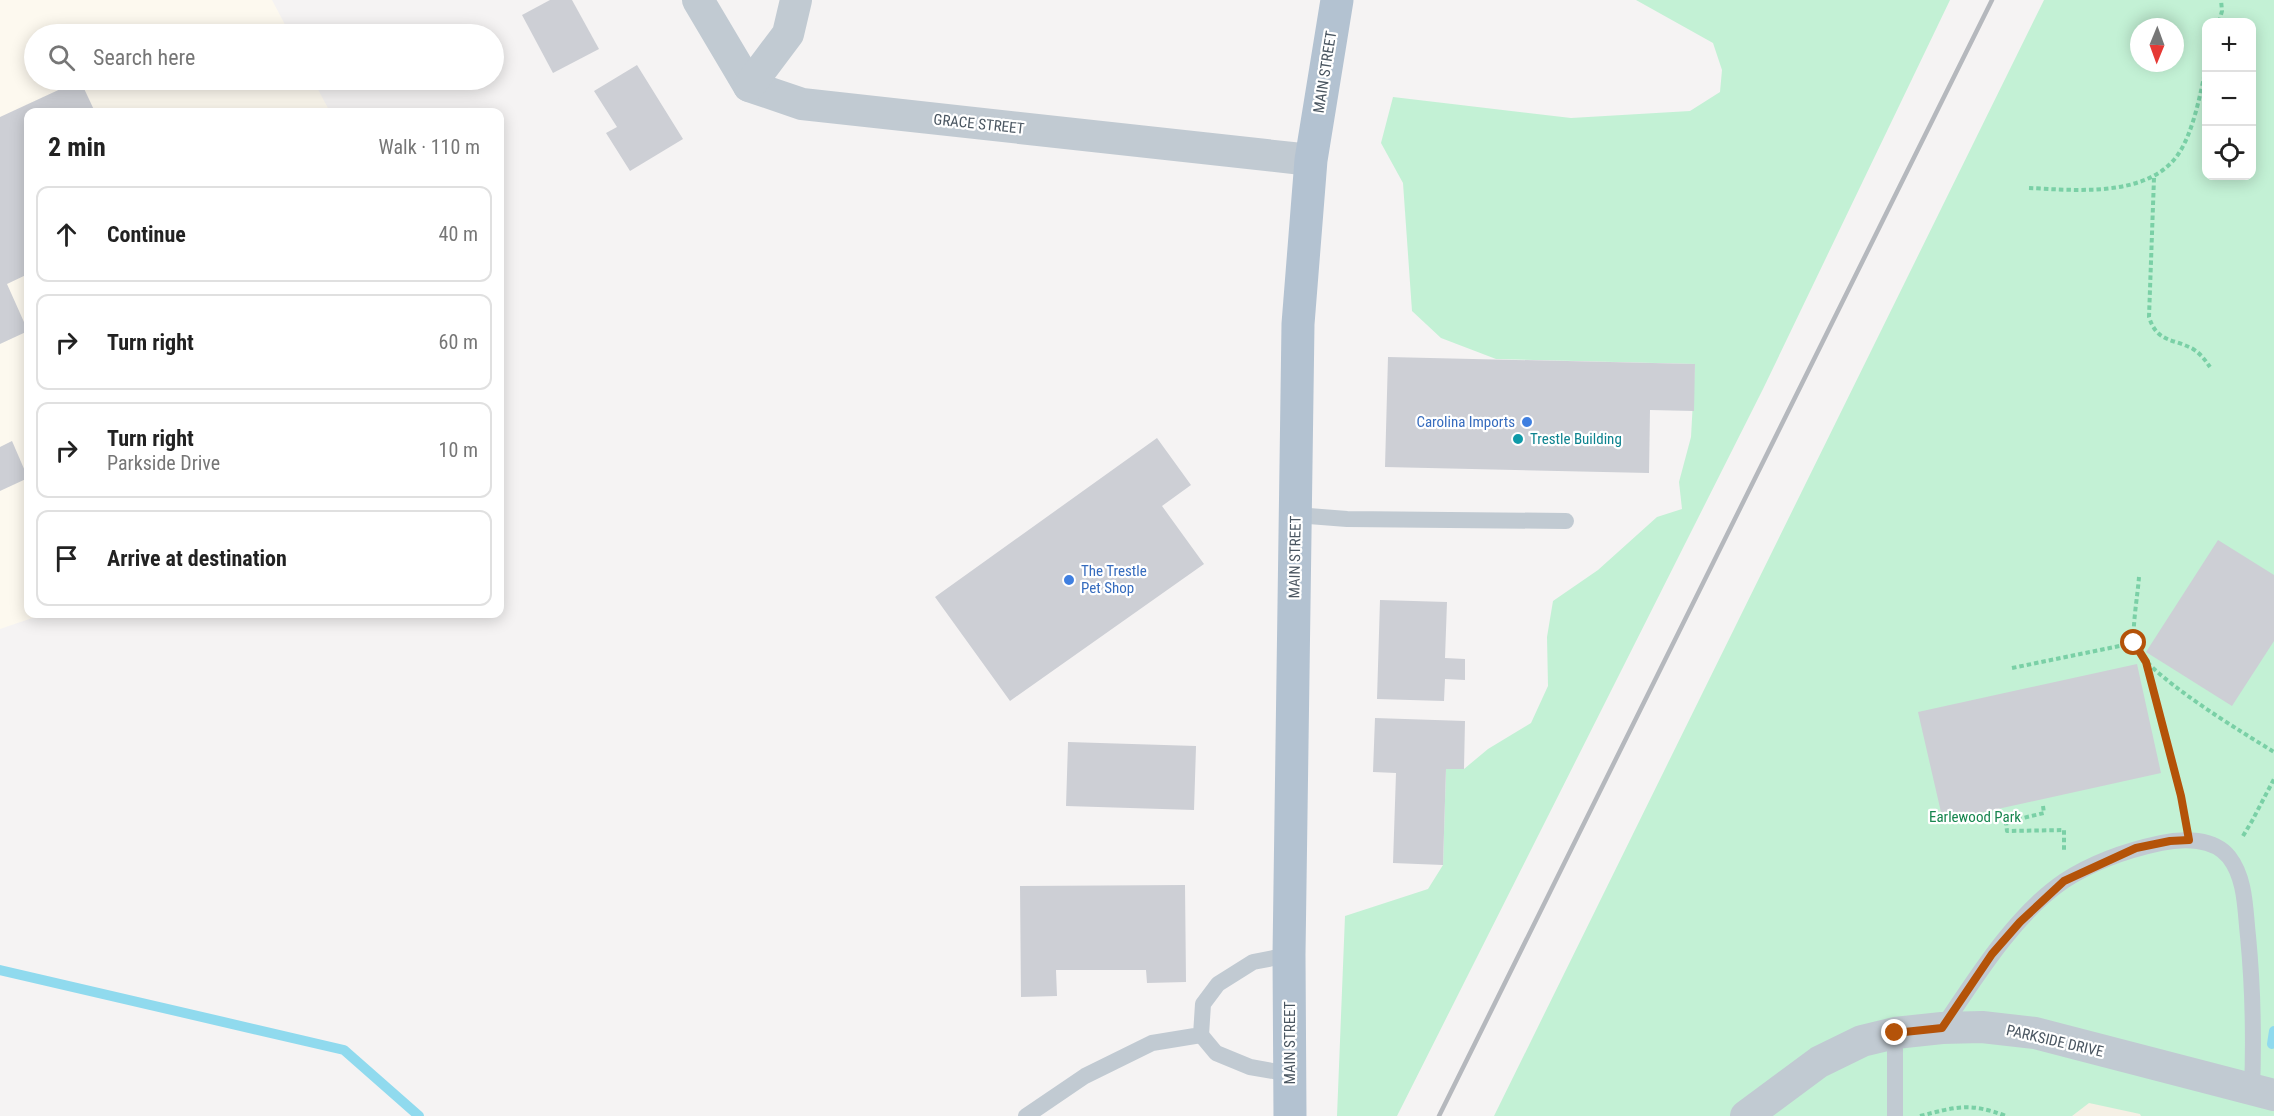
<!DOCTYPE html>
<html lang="en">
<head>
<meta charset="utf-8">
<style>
  :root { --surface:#fff; --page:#f6f6f6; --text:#222; --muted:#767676; --line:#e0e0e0 }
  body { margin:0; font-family:"Roboto Condensed",sans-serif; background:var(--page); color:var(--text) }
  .controls { position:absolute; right:18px; top:18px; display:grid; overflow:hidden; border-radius:12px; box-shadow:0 3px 15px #0003 }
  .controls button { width:54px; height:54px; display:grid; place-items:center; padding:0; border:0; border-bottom:2px solid var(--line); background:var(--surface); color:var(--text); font:30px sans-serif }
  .compass { position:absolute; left:2130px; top:18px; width:54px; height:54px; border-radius:50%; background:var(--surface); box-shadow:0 3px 15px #0003; rotate:181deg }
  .stop { position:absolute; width:18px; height:18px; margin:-14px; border:4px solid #b45309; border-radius:50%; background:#fff }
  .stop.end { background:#b45309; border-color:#fff; box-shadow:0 2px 6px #0008 }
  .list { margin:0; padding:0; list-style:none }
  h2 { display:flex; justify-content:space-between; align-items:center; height:78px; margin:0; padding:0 24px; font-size:26px }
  h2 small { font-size:20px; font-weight:400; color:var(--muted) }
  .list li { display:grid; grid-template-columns:39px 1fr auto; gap:18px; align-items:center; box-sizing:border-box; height:96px; margin:0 12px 12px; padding:0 12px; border:2px solid var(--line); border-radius:12px }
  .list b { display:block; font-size:22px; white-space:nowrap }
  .list p { margin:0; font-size:20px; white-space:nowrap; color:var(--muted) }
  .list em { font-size:20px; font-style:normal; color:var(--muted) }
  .icon { flex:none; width:33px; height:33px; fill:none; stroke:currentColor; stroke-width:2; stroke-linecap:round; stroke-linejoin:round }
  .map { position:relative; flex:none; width:2274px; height:1116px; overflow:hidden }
  .search { position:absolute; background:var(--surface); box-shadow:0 3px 15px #0003; left:24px; top:24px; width:480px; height:66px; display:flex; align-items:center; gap:15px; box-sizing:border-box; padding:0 21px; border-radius:33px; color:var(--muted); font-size:22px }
  .panel { position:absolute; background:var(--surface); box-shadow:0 3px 15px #0003; left:24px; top:108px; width:480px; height:510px; border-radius:12px }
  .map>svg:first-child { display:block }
</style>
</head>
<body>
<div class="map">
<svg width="2274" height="1116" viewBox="0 0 2274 1116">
  <rect width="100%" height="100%" fill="#f5f3f3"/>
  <polygon fill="#fdf9ef" points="0,0 272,0 290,34 34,34 34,80 313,80 330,112 28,112 28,614 44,614 0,629"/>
  <g fill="#c3f1d5" fill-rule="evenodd">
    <polygon points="1636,0 1950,0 1763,389 1397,1116 1337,1116 1345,916 1428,889 1443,865 1446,769 1464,769 1488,749 1531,723 1548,686 1547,637 1553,601 1598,570 1657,517 1682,509 1679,482 1691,437 1695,364 1496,359 1441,338 1412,311 1403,183 1381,143 1393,97 1571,118 1690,111 1720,92 1722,70 1713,43"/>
    <path d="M2044,0H2274V1116H1494ZM2206,22H2252V176H2206ZM2139,27H2175V63H2139Z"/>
  </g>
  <polygon fill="#f5f0e5" points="2089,1103 2140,1114 2141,1116 2072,1116"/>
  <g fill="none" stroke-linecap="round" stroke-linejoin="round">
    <g stroke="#90daee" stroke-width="10">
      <polyline points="0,970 344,1050 419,1116"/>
      <polyline points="2272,1044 2274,1031"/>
    </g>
  </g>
  <g fill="#cdcfd5">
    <polygon points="550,0 572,0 599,49 553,73 522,15"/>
    <polygon points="637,65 683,139 630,171 606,133 617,127 594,91"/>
    <polygon points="80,80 95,112 28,112 28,274 7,284 28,331 0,344 0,117"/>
    <polygon points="1388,357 1695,364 1694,411 1650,410 1649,473 1385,467"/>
    <polygon points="1157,438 1191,485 1162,506 1204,564 1010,701 935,597"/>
    <polygon points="12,441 28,478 0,491 0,447"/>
    <polygon points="2218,540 2274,575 2274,641 2232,706 2146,652"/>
    <polygon points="1380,600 1447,602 1445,658 1465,659 1465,680 1445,679 1444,701 1377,699"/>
    <polygon points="2137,664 2161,773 1943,821 1918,712"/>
    <polygon points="1375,718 1465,721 1464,769 1446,769 1443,865 1393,863 1396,773 1373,772"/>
    <polygon points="1068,742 1196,746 1194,810 1066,806"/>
    <polygon points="1185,885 1186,982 1147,983 1146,970 1056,970 1057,996 1021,997 1020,886"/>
  </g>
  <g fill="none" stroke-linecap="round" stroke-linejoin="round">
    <g stroke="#7ad0a6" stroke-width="4" stroke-dasharray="4.5 3" stroke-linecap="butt">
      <polyline points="2219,22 2222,11 2221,0"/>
      <path d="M2154,178L2149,317C2157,343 2173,338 2193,349C2201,354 2205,360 2210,367"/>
      <path d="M2029,188C2074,190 2146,198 2177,156C2193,134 2200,95 2206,68"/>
      <path d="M2139,577C2138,592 2132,628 2134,642C2139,671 2247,735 2274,752"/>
      <polyline points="2147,663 2184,815"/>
      <polyline points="2012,668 2134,643"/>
      <polyline points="2043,806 2044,813 2006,822 2007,831 2064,830 2064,851"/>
      <polyline points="2243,836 2252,821 2274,779"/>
      <path d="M1920,1116C1956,1107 1969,1102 2006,1116"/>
    </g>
    <g stroke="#c1cad2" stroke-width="16">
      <polyline points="1296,515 1347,519 1566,521"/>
      <path d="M1942,1028C1975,979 2014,915 2064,881C2093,862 2128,850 2161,843C2183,838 2214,838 2229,857C2246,879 2245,910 2248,936C2253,988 2254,1039 2252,1091"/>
      <polyline points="1201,1035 1216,1053 1250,1067 1290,1074"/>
      <polyline points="1026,1116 1085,1076 1152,1043 1201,1035 1203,1004 1218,984 1253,962 1289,955"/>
      <polyline points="1895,1116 1895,1033"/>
    </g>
    <g stroke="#c1cad2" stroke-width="32">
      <polyline points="698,0 749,86 802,104 1311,160"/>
      <polyline points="749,86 788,34 796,0"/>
      <polyline points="1746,1116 1819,1062 1862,1041 1895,1033 1942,1028 1982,1027 2035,1033 2274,1095"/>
    </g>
    <polyline stroke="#b3c2d1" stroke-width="33" points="1290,1116 1289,955 1298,324 1311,160 1337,0"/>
    <polyline stroke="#b5b8bd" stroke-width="4.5" points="1439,1116 1992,0"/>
  </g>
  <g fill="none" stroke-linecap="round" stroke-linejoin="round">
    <polyline stroke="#b45309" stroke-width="8" points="1895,1033 1942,1028 1992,954 2020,922 2064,881 2136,848 2170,841 2189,840 2181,796 2146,662 2134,643"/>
  </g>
  <g fill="#3f7fe0" stroke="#fff" stroke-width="2">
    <circle cx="1527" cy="422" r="6"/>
    <circle cx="1069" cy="580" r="6"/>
  </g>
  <circle fill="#0f9aa8" stroke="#fff" stroke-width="2" cx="1518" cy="439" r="6"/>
  <g text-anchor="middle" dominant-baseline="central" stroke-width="4.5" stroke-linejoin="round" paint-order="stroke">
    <g font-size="15" fill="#4a5661" stroke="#fff">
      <text transform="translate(1325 72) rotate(-81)">MAIN STREET</text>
      <text transform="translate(979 124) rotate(6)">GRACE STREET</text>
      <text transform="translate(1295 557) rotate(-89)">MAIN STREET</text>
      <text transform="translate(2055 1041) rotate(13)">PARKSIDE DRIVE</text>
      <text transform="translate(1290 1043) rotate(-90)">MAIN STREET</text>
    </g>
    <g font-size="15" fill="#366cbe" stroke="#fff" text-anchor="end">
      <text x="1515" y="422">Carolina Imports</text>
      <text x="1081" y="571" text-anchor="start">The Trestle<tspan x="1081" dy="17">Pet Shop</tspan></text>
    </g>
    <g font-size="15" fill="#0d838f" stroke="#fff" text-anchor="start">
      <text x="1530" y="439">Trestle Building</text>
    </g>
    <g font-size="15" fill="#17864f" stroke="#fff">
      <text x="1975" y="817">Earlewood Park</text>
    </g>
  </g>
</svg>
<div class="controls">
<button>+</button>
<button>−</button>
<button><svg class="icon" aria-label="locate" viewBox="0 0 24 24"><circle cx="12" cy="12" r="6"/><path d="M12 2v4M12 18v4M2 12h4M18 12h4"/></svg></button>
</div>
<svg class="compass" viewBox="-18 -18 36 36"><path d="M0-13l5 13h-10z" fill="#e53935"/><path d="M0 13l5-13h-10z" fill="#767676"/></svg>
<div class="stop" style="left:2134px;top:643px"></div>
<div class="stop end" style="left:1895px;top:1033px"></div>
<div class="search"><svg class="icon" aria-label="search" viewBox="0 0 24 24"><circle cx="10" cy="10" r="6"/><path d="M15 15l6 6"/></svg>Search here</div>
<section class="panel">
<h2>2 min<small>Walk · 110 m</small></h2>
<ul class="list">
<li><svg class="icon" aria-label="ahead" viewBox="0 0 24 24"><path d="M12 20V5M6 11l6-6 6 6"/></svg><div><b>Continue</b></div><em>40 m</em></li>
<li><svg class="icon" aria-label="right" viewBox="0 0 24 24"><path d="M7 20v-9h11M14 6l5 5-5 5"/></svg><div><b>Turn right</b></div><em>60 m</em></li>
<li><svg class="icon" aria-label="right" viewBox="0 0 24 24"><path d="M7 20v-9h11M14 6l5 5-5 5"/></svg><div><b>Turn right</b><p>Parkside Drive</p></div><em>10 m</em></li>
<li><svg class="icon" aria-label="arrive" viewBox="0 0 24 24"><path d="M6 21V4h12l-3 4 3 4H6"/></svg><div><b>Arrive at destination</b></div></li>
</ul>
</section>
</div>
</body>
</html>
